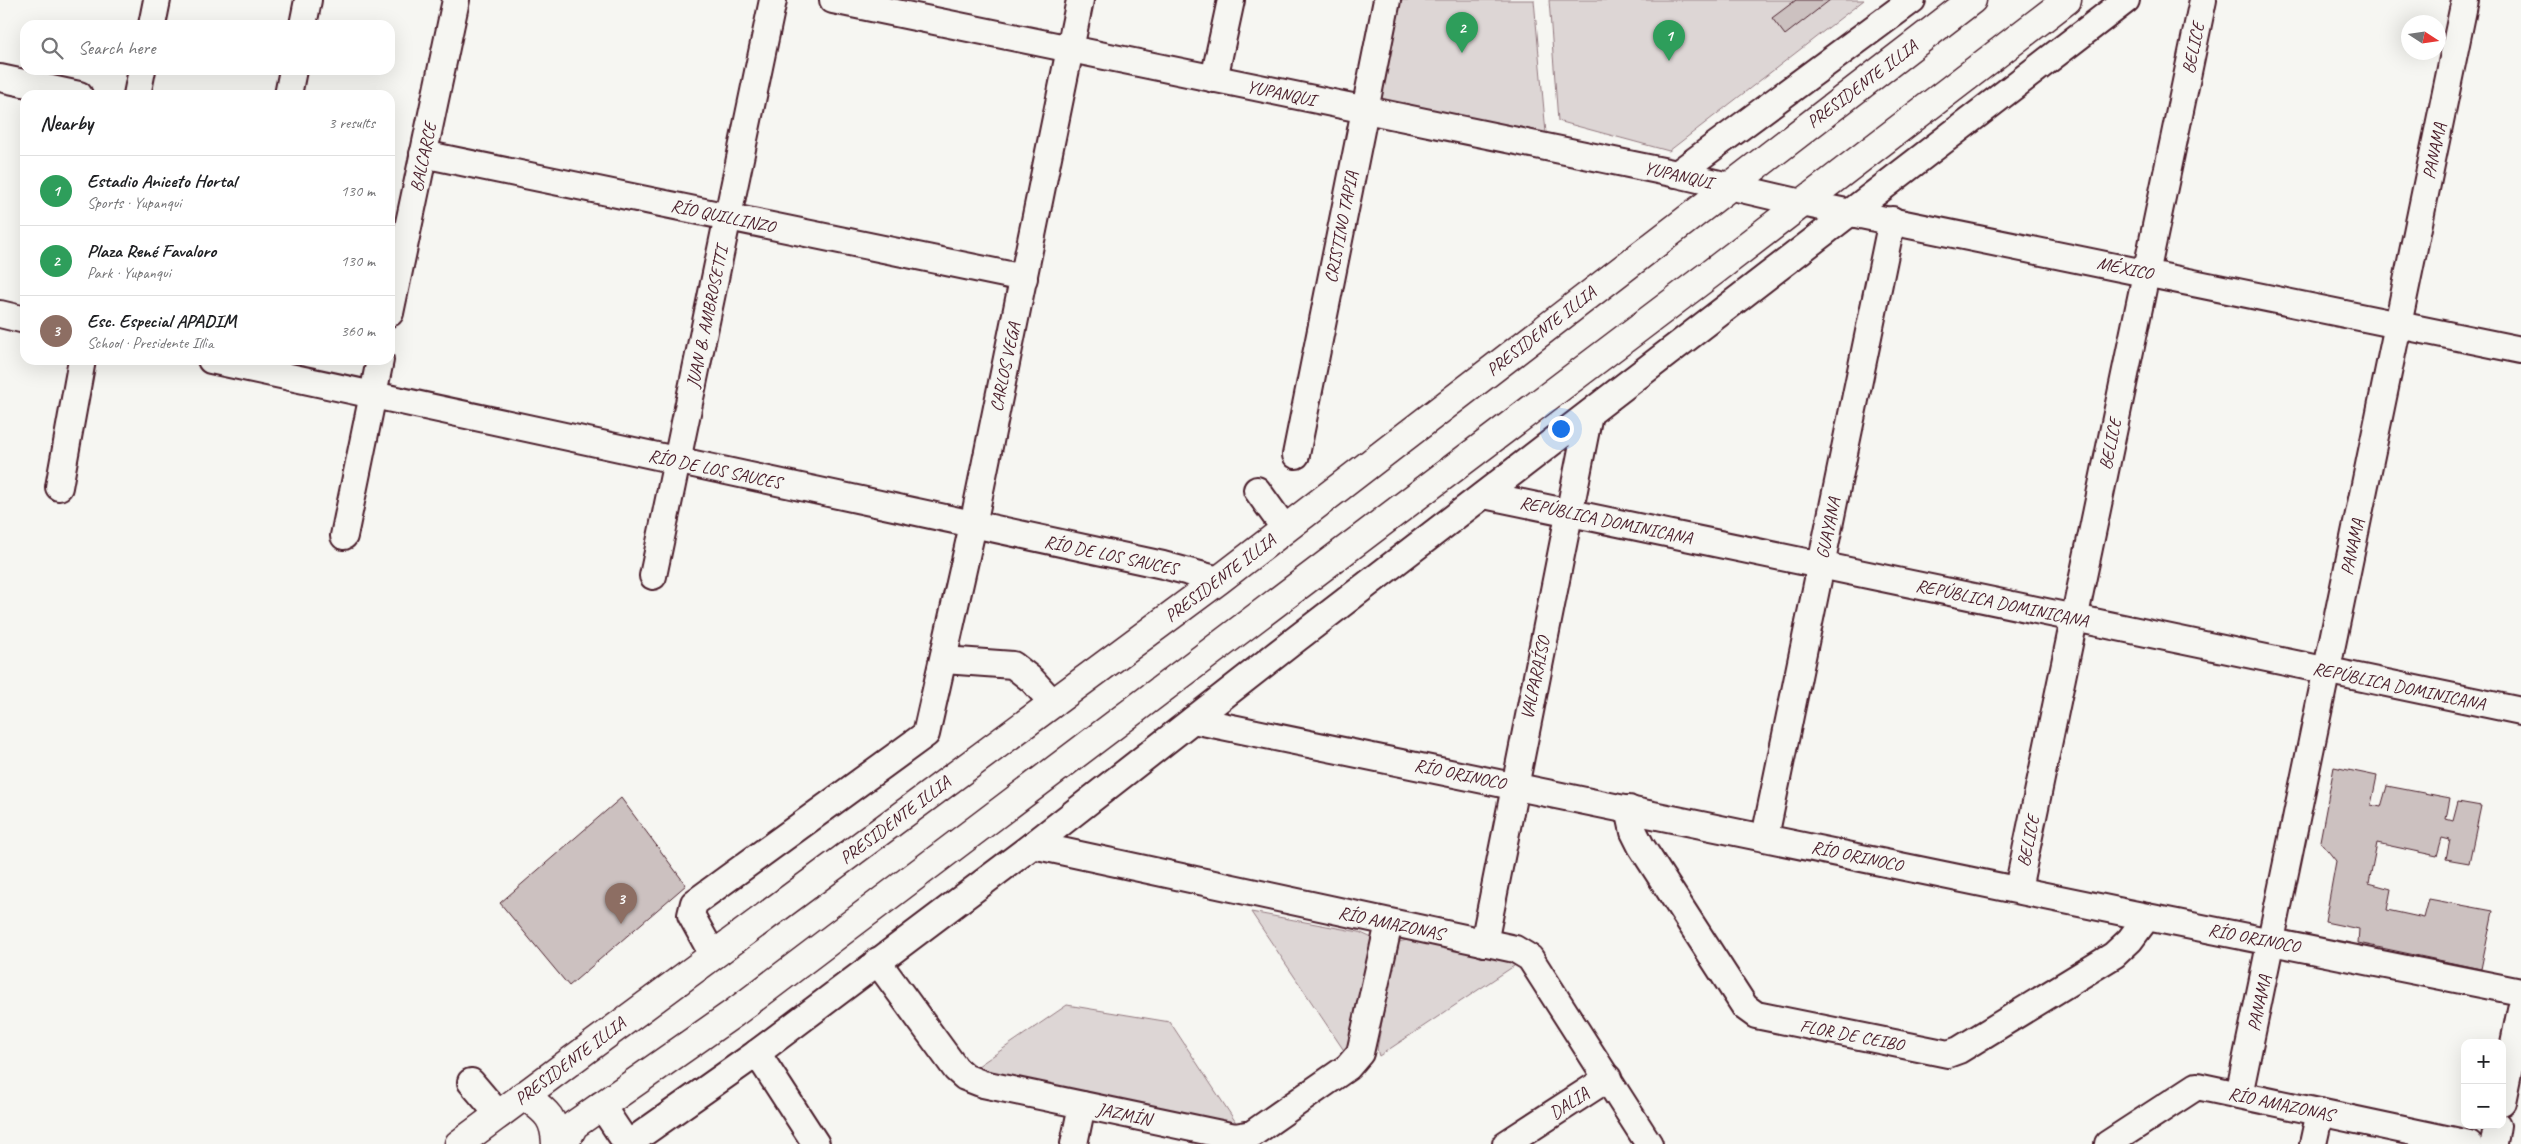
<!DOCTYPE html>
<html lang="en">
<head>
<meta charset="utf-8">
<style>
  :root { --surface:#fff; --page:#f6f6f6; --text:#202124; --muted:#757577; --line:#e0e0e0; --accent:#d93025 }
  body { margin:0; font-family:Caveat,sans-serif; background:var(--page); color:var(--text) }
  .controls { position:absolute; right:15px; bottom:15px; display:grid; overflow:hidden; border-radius:10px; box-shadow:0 5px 20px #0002 }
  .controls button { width:45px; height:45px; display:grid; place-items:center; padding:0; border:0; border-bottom:1px solid var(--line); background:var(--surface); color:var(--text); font:25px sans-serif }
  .compass { position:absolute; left:2401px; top:15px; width:45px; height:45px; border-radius:50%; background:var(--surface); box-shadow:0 5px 20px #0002; rotate:102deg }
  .you { position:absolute; left:1560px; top:428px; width:18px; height:18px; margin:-12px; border:4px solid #fff; border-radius:50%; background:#1a73e8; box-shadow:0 0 0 8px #1a73e833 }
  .badge { display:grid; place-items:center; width:32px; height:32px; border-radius:50%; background:var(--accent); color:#fff; font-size:16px; font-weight:700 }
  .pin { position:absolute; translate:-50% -41px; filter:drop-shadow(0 1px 2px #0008) }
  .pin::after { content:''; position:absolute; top:26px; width:18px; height:15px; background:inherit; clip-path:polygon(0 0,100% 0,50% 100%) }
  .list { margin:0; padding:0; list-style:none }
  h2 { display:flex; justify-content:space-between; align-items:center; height:65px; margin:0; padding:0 20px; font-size:21px }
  h2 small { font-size:16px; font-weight:400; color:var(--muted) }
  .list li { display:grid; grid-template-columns:32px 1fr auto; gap:15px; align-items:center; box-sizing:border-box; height:70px; padding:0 20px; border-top:1px solid var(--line) }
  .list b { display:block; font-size:19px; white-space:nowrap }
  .list p { margin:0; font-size:16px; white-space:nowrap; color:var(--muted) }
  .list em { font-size:16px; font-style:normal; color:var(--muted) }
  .icon { flex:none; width:28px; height:28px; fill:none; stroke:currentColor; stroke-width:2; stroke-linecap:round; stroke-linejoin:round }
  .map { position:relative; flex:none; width:2521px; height:1144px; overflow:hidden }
  .search { position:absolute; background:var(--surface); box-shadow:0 5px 20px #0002; left:20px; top:20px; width:375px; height:55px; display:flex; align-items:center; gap:12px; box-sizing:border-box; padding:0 18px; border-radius:15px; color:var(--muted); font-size:19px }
  .panel { position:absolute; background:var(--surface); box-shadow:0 5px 20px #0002; left:20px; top:90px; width:375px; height:275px; border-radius:15px }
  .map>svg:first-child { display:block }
</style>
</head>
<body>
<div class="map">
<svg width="2521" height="1144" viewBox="0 0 2521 1144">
  <rect width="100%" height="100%" fill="#f6f6f2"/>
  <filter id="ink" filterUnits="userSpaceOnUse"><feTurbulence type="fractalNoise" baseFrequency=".02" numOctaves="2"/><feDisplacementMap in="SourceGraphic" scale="10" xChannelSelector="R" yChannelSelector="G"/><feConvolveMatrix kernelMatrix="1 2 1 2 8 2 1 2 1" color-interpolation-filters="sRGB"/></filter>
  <g filter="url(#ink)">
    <g fill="#ddd6d5" stroke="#947a80">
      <polygon points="1396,0 1534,0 1546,133 1544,143 1373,105"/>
      <polygon points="1549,0 1864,0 1669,151 1558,121"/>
      <polygon points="1251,912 1359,932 1372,938 1375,946 1357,1042 1345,1052"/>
      <polygon points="1407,940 1503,957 1517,964 1379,1056 1377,1049 1395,949 1399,942"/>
      <polygon points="1067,1005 1170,1022 1237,1124 993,1075 978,1066"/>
    </g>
    <g fill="#ccc1c0" stroke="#4a1f2b">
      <polygon points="1796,0 1830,0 1785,35 1772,18"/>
      <polygon points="2334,767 2377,776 2371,805 2381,807 2387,786 2450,798 2446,819 2453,821 2458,802 2481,806 2469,863 2446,859 2450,840 2442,838 2437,856 2377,843 2369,883 2391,889 2387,910 2424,918 2429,899 2493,911 2481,969 2358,943 2359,929 2325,922 2336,861 2320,841"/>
      <polygon points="621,798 686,885 569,986 500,903"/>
    </g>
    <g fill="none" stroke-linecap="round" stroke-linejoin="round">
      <defs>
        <g id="minor">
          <polyline points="833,0 1677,174 1802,203 2521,350"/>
          <polyline points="152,25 157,0"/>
          <polyline points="303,25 308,0"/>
          <polyline points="0,78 79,95"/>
          <polyline points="1214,79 1231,0"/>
          <polyline points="137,95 142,70"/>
          <polyline points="288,95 293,70"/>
          <polyline points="423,154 1024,278"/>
          <polyline points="1677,174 1912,0"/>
          <polyline points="390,313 456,0"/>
          <polyline points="0,314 25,320"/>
          <polyline points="211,360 1163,565 1219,580"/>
          <polyline points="1296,455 1387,0"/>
          <polyline points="59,487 82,360"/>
          <polyline points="1257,490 1285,529"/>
          <polyline points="1484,495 2521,711"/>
          <polyline points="344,536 380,360"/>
          <polyline points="653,576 773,0"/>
          <polyline points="944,660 1013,665 1032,680 1053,703"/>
          <polyline points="1193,720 2147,917 2521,992"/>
          <polyline points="1629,809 1634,832 1641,846 1745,1007 1756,1015 1948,1054 1959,1050 2114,955 2130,940 2147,917"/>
          <polyline points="1765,837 1892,220"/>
          <polyline points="1033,845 1515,949 1530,958 1649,1144"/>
          <polyline points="2018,889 2203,0"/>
          <polyline points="1484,943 1589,414"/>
          <polyline points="713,955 691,915 694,903 926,734 973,525 1080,0"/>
          <polyline points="877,961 956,1069 965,1077 983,1084 1235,1137 1252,1134 1348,1067 1360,1053 1389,923"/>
          <polyline points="757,1053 816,1144"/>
          <polyline points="471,1082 499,1115"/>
          <polyline points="2239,1095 2465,0"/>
          <polyline points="2502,1102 2521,1009"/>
          <polyline points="601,1105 627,1144"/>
          <polyline points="628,1144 757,1053 1033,845 1295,640 2126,0"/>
          <polyline points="1074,1144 1082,1105"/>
          <polyline points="1506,1144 1608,1078"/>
          <polyline points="2108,1144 2197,1086 2469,1144"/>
          <polyline points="2313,1144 2320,1112"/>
          <polyline points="2494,1144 2497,1125"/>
        </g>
        <g id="major">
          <path d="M524,1095C545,1111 555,1116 556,1144"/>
          <polyline points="459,1144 1219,580 1972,0"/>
          <polyline points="564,1144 574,1125 734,1013 1714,271 2067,0"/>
        </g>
      </defs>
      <use href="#minor" stroke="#4a1f2b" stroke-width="30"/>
      <use href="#major" stroke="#4a1f2b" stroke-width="31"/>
      <use href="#minor" stroke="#f6f6f2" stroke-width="26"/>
      <use href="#major" stroke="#f6f6f2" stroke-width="28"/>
    </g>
  </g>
  <g text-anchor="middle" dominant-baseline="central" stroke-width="4" stroke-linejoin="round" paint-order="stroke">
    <g font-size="18" fill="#4a1f2b" stroke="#f6f6f2">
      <text transform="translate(2193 48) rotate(-78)">BELICE</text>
      <text transform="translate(1862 84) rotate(-37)">PRESIDENTE ILLIA</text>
      <text transform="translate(1281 93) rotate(12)">YUPANQUI</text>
      <text transform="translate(2434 151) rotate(-78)">PANAMA</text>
      <text transform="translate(423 157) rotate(-78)">BALCARCE</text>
      <text transform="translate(1678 175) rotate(13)">YUPANQUI</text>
      <text transform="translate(723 216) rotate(12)">RÍO QUILLINZO</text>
      <text transform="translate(1341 227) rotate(-79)">CRISTINO TAPIA</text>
      <text transform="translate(2125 268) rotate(12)">MÉXICO</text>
      <text transform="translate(707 317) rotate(-78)">JUAN B. AMBROSETTI</text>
      <text transform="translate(1541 331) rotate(-38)">PRESIDENTE ILLIA</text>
      <text transform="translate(1005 367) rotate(-78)">CARLOS VEGA</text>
      <text transform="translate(2110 444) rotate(-78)">BELICE</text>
      <text transform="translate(715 469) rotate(12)">RÍO DE LOS SAUCES</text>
      <text transform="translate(1606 520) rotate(12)">REPÚBLICA DOMINICANA</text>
      <text transform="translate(1828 528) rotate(-78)">GUAYANA</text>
      <text transform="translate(2352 547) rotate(-78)">PANAMA</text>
      <text transform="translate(1111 555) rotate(12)">RÍO DE LOS SAUCES</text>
      <text transform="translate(1220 578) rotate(-37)">PRESIDENTE ILLIA</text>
      <text transform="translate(2002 603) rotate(12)">REPÚBLICA DOMINICANA</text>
      <text transform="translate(1535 678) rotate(-78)">VALPARAÍSO</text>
      <text transform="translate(2399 686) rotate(12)">REPÚBLICA DOMINICANA</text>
      <text transform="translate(1460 774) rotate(12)">RÍO ORINOCO</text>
      <text transform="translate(895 820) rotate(-37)">PRESIDENTE ILLIA</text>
      <text transform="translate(2028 841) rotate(-78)">BELICE</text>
      <text transform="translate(1857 856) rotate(12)">RÍO ORINOCO</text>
      <text transform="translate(1391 923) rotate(12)">RÍO AMAZONAS</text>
      <text transform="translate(2254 938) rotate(11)">RÍO ORINOCO</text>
      <text transform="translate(2259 1003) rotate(-78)">PANAMA</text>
      <text transform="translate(1852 1035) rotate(11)">FLOR DE CEIBO</text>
      <text transform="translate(570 1061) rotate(-37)">PRESIDENTE ILLIA</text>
      <text transform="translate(1569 1103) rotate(-33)">DALIA</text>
      <text transform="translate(2281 1104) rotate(12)">RÍO AMAZONAS</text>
      <text transform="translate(1124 1114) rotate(12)">JAZMÍN</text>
    </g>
  </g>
</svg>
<div class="controls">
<button>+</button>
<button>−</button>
</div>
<svg class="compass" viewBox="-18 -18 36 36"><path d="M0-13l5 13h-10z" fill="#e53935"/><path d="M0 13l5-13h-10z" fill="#757577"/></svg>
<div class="you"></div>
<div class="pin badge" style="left:1669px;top:61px;background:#2e9e5b">1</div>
<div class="pin badge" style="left:1462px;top:53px;background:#2e9e5b">2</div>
<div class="pin badge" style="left:621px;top:924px;background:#8d6e63">3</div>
<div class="search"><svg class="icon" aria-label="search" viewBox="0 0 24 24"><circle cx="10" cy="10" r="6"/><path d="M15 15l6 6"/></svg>Search here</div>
<section class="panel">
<h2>Nearby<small>3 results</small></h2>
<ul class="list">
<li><span class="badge" style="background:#2e9e5b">1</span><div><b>Estadio Aniceto Hortal</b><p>Sports · Yupanqui</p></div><em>130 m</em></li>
<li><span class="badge" style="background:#2e9e5b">2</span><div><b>Plaza René Favaloro</b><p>Park · Yupanqui</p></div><em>130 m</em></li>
<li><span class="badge" style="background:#8d6e63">3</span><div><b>Esc. Especial APADIM</b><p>School · Presidente Illia</p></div><em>360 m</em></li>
</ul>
</section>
</div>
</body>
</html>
